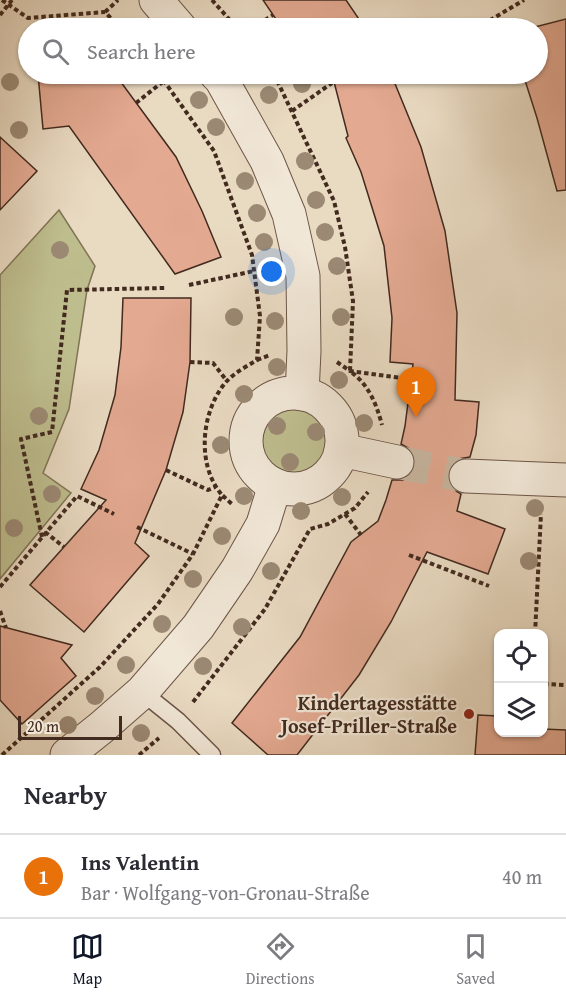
<!DOCTYPE html>
<html lang="en">
<head>
<meta charset="utf-8">
<style>
  :root { --surface:#fff; --page:#f2f2f3; --text:#2b2b33; --muted:#7c7c81; --line:#e1e1e2; --accent:#111827 }
  body { margin:0; font-family:"Gentium Book Plus",serif; background:var(--page); color:var(--text) }
  .controls { position:absolute; right:18px; bottom:18px; display:grid; overflow:hidden; border-radius:12px; box-shadow:0 2px 4px #0004 }
  .controls button { width:54px; height:54px; display:grid; place-items:center; padding:0; border:0; border-bottom:2px solid var(--line); background:var(--surface); color:var(--text); font:30px sans-serif }
  .scale { position:absolute; left:18px; bottom:15px; width:104px; box-sizing:border-box; padding-left:6px; border:3px solid #422a1f; border-top:0; font-size:16px; line-height:21px; white-space:nowrap; color:#422a1f; -webkit-text-stroke:4px #f1e7d7; paint-order:stroke }
  .you { position:absolute; left:272px; top:272px; width:21px; height:21px; margin:-15px; border:4px solid #fff; border-radius:50%; background:#1a73e8; box-shadow:0 0 0 9px #1a73e833 }
  .badge { display:grid; place-items:center; width:39px; height:39px; border-radius:50%; background:var(--accent); color:#fff; font-size:20px; font-weight:700 }
  .pin { position:absolute; translate:-50% -50px; filter:drop-shadow(0 2px 3px #0008) }
  .pin::after { content:''; position:absolute; top:32px; width:21px; height:18px; background:inherit; clip-path:polygon(0 0,100% 0,50% 100%) }
  .list { margin:0; padding:0; list-style:none }
  h2 { display:flex; justify-content:space-between; align-items:center; height:78px; margin:0; padding:0 24px; font-size:26px }
  h2 small { font-size:20px; font-weight:400; color:var(--muted) }
  .list li { display:grid; grid-template-columns:39px 1fr auto; gap:18px; align-items:center; box-sizing:border-box; height:84px; padding:0 24px; border-top:2px solid var(--line) }
  .list b { display:block; font-size:22px; white-space:nowrap }
  .list p { margin:0; font-size:20px; white-space:nowrap; color:var(--muted) }
  .list em { font-size:20px; font-style:normal; color:var(--muted) }
  .icon { flex:none; width:33px; height:33px; fill:none; stroke:currentColor; stroke-width:2; stroke-linecap:round; stroke-linejoin:round }
  .map { position:relative; flex:none; width:566px; height:755px; overflow:hidden }
  .search { position:absolute; background:var(--surface); box-shadow:0 2px 4px #0004; left:18px; right:18px; top:18px; height:66px; display:flex; align-items:center; gap:15px; box-sizing:border-box; padding:0 21px; border-radius:33px; color:var(--muted); font-size:22px }
  .sheet { height:162px; background:var(--surface) }
  nav { display:flex; justify-content:space-around; align-items:center; box-sizing:border-box; height:84px; border-top:2px solid var(--line); background:var(--surface); font-size:16px; color:var(--muted) }
  nav a { display:grid; justify-items:center; gap:3px }
  nav .on { color:var(--accent) }
  .map>svg:first-child { display:block }
</style>
</head>
<body>
<div class="map">
<svg width="566" height="755" viewBox="0 0 566 755">
  <rect width="100%" height="100%" fill="#e9dac2"/>
  <filter id="stains"><feTurbulence type="fractalNoise" baseFrequency=".00333" numOctaves="4"/><feColorMatrix values="0 0 0 0 .2 0 0 0 0 .09 0 0 0 0 .02 0 0 0 .5 -.17"/></filter>
  <radialGradient id="worn" r=".72"><stop offset=".6" stop-color="#630" stop-opacity="0"/><stop offset="1" stop-color="#630" stop-opacity=".3"/></radialGradient>
  <g fill="#bebd8e" stroke="#807456" stroke-width="1.5">
    <polygon points="59,210 95,266 87,290 69,409 43,473 71,493 0,579 0,275"/>
    <circle cx="294" cy="441" r="32"/>
  </g>
  <g fill="#e3a991" stroke="#422a1f" stroke-width="1.5">
    <polygon points="263,0 346,0 365,28 282,28"/>
    <polygon points="566,19 566,190 557,191 537,118 523,74 537,74 537,28 531,28"/>
    <polygon points="38,74 115,74 176,157 202,211 221,257 175,274 69,126 43,129"/>
    <polygon points="312,74 391,74 421,147 445,231 457,313 455,400 479,402 476,435 470,457 458,459 451,466 447,475 449,484 456,491 461,494 457,511 505,529 488,574 427,552 391,622 359,675 297,755 268,755 232,723 300,637 351,542 378,521 386,500 392,480 403,480 411,474 415,465 415,457 410,449 401,444 405,426 413,364 390,362 392,318 384,246 361,172 346,138 348,136 332,74 318,83"/>
    <polygon points="0,137 37,171 0,210"/>
    <polygon points="123,298 191,298 190,362 183,412 166,470 135,543 149,556 84,632 30,585 106,500 81,489 99,450 115,395 121,347"/>
    <polygon points="0,626 72,645 61,658 76,676 22,724 0,700"/>
    <polygon points="478,715 498,716 498,732 543,732 543,729 566,730 566,755 475,755"/>
  </g>
  <g fill="none" stroke-linecap="round" stroke-linejoin="round">
    <polyline stroke="#c8b7a1" stroke-width="33" stroke-dasharray="33 16" stroke-linecap="butt" points="397,462 466,476"/>
    <defs>
      <polyline id="service" points="142,692 178,721 212,755"/>
      <g id="minor">
        <polyline points="156,0 180,28"/>
        <polyline points="216,74 221,79 267,161 289,214 303,276 304,351 302,394"/>
        <circle cx="294" cy="441" r="48"/>
        <polyline points="341,450 397,462"/>
        <polyline points="466,476 566,480"/>
        <polyline points="67,755 102,727 142,692 198,627 237,570 263,524 275,485"/>
      </g>
    </defs>
    <use href="#service" stroke="#6c5648" stroke-width="19"/>
    <use href="#minor" stroke="#6c5648" stroke-width="35"/>
    <g stroke="#422a1f" stroke-width="4" stroke-dasharray="4.5 3" stroke-linecap="butt">
      <polyline points="2,0 28,18 105,12 120,28"/>
      <polyline points="212,0 237,28"/>
      <polyline points="105,12 118,0"/>
      <polyline points="0,15 12,0"/>
      <polyline points="252,28 273,15"/>
      <polyline points="477,28 524,0"/>
      <path d="M159,74L214,151L252,255L260,316L257,360C247,366 234,373 226,382C201,411 196,465 222,495"/>
      <path d="M274,74L334,201L345,247L353,301L350,371C369,385 376,403 382,425"/>
      <polyline points="136,103 165,80"/>
      <polyline points="292,111 332,83"/>
      <polyline points="189,285 254,271"/>
      <polyline points="257,360 270,355"/>
      <polyline points="190,362 213,363 227,381"/>
      <polyline points="337,362 350,371 424,381"/>
      <polyline points="166,470 208,490 215,487"/>
      <polyline points="345,514 361,535"/>
      <polyline points="137,527 193,554"/>
      <polyline points="45,532 64,547"/>
      <polyline points="42,537 21,439 52,432 67,290 165,288"/>
      <polyline points="409,555 489,586"/>
      <polyline points="0,587 77,496 114,514"/>
      <polyline points="0,611 6,628"/>
      <polyline points="535,634 541,514"/>
      <polyline points="544,684 566,685"/>
      <polyline points="193,702 265,609 310,529 328,524 355,508 368,492"/>
      <polyline points="2,755 100,667 158,604 193,554 222,495 233,505"/>
      <polyline points="139,755 159,738"/>
    </g>
    <use href="#service" stroke="#f1e7d7" stroke-width="16"/>
    <use href="#minor" stroke="#f1e7d7" stroke-width="33"/>
  </g>
  <g fill="#9b8974">
    <circle cx="10" cy="82" r="9"/>
    <circle cx="302" cy="84" r="9"/>
    <circle cx="269" cy="95" r="9"/>
    <circle cx="199" cy="100" r="9"/>
    <circle cx="216" cy="127" r="9"/>
    <circle cx="19" cy="130" r="9"/>
    <circle cx="305" cy="161" r="9"/>
    <circle cx="245" cy="181" r="9"/>
    <circle cx="316" cy="200" r="9"/>
    <circle cx="257" cy="213" r="9"/>
    <circle cx="325" cy="232" r="9"/>
    <circle cx="264" cy="242" r="9"/>
    <circle cx="60" cy="250" r="9"/>
    <circle cx="337" cy="266" r="9"/>
    <circle cx="234" cy="317" r="9"/>
    <circle cx="341" cy="317" r="9"/>
    <circle cx="275" cy="321" r="9"/>
    <circle cx="277" cy="367" r="9"/>
    <circle cx="339" cy="380" r="9"/>
    <circle cx="244" cy="394" r="9"/>
    <circle cx="39" cy="416" r="9"/>
    <circle cx="364" cy="423" r="9"/>
    <circle cx="277" cy="426" r="9"/>
    <circle cx="316" cy="432" r="9"/>
    <circle cx="221" cy="445" r="9"/>
    <circle cx="290" cy="462" r="9"/>
    <circle cx="52" cy="494" r="9"/>
    <circle cx="244" cy="496" r="9"/>
    <circle cx="342" cy="497" r="9"/>
    <circle cx="535" cy="508" r="9"/>
    <circle cx="301" cy="511" r="9"/>
    <circle cx="14" cy="528" r="9"/>
    <circle cx="222" cy="536" r="9"/>
    <circle cx="529" cy="561" r="9"/>
    <circle cx="271" cy="571" r="9"/>
    <circle cx="193" cy="579" r="9"/>
    <circle cx="162" cy="624" r="9"/>
    <circle cx="242" cy="627" r="9"/>
    <circle cx="126" cy="665" r="9"/>
    <circle cx="203" cy="666" r="9"/>
    <circle cx="95" cy="696" r="9"/>
    <circle cx="68" cy="725" r="9"/>
    <circle cx="141" cy="733" r="9"/>
  </g>
  <circle fill="#8f2418" stroke="#f1e7d7" stroke-width="2" cx="469" cy="714" r="6"/>
  <g text-anchor="middle" dominant-baseline="central" stroke-width="4.5" stroke-linejoin="round" paint-order="stroke">
    <g font-size="20" font-weight="bold" fill="#422a1f" stroke="#f1e7d7" text-anchor="end">
      <text x="457" y="702">Kindertagesstätte<tspan x="457" dy="23">Josef-Priller-Straße</tspan></text>
    </g>
  </g>
  <rect width="100%" height="100%" filter="url(#stains)"/>
  <rect width="100%" height="100%" fill="url(#worn)"/>
</svg>
<div class="controls">
<button><svg class="icon" aria-label="locate" viewBox="0 0 24 24"><circle cx="12" cy="12" r="6"/><path d="M12 2v4M12 18v4M2 12h4M18 12h4"/></svg></button>
<button><svg class="icon" aria-label="layers" viewBox="0 0 24 24"><path d="M12 4l9 5-9 5-9-5zM3 14l9 5 9-5"/></svg></button>
</div>
<div class="scale">20 m</div>
<div class="you"></div>
<div class="pin badge" style="left:416px;top:417px;background:#e8710a">1</div>
<div class="search"><svg class="icon" aria-label="search" viewBox="0 0 24 24"><circle cx="10" cy="10" r="6"/><path d="M15 15l6 6"/></svg>Search here</div>
</div>
<section class="sheet">
<h2>Nearby<small></small></h2>
<ul class="list">
<li><span class="badge" style="background:#e8710a">1</span><div><b>Ins Valentin</b><p>Bar · Wolfgang-von-Gronau-Straße</p></div><em>40 m</em></li>
</ul>
</section>
<nav>
<a class="on"><svg class="icon" aria-label="map" viewBox="0 0 24 24"><path d="M3 6l6-2 6 2 6-2v14l-6 2-6-2-6 2zM9 4v14M15 6v14"/></svg>Map</a>
<a><svg class="icon" aria-label="directions" viewBox="0 0 24 24"><path d="M12 3l9 9-9 9-9-9zM9 14v-3h6M13 9l2 2-2 2"/></svg>Directions</a>
<a><svg class="icon" aria-label="saved" viewBox="0 0 24 24"><path d="M7 4h10v16l-5-4-5 4z"/></svg>Saved</a>
</nav>
</body>
</html>
